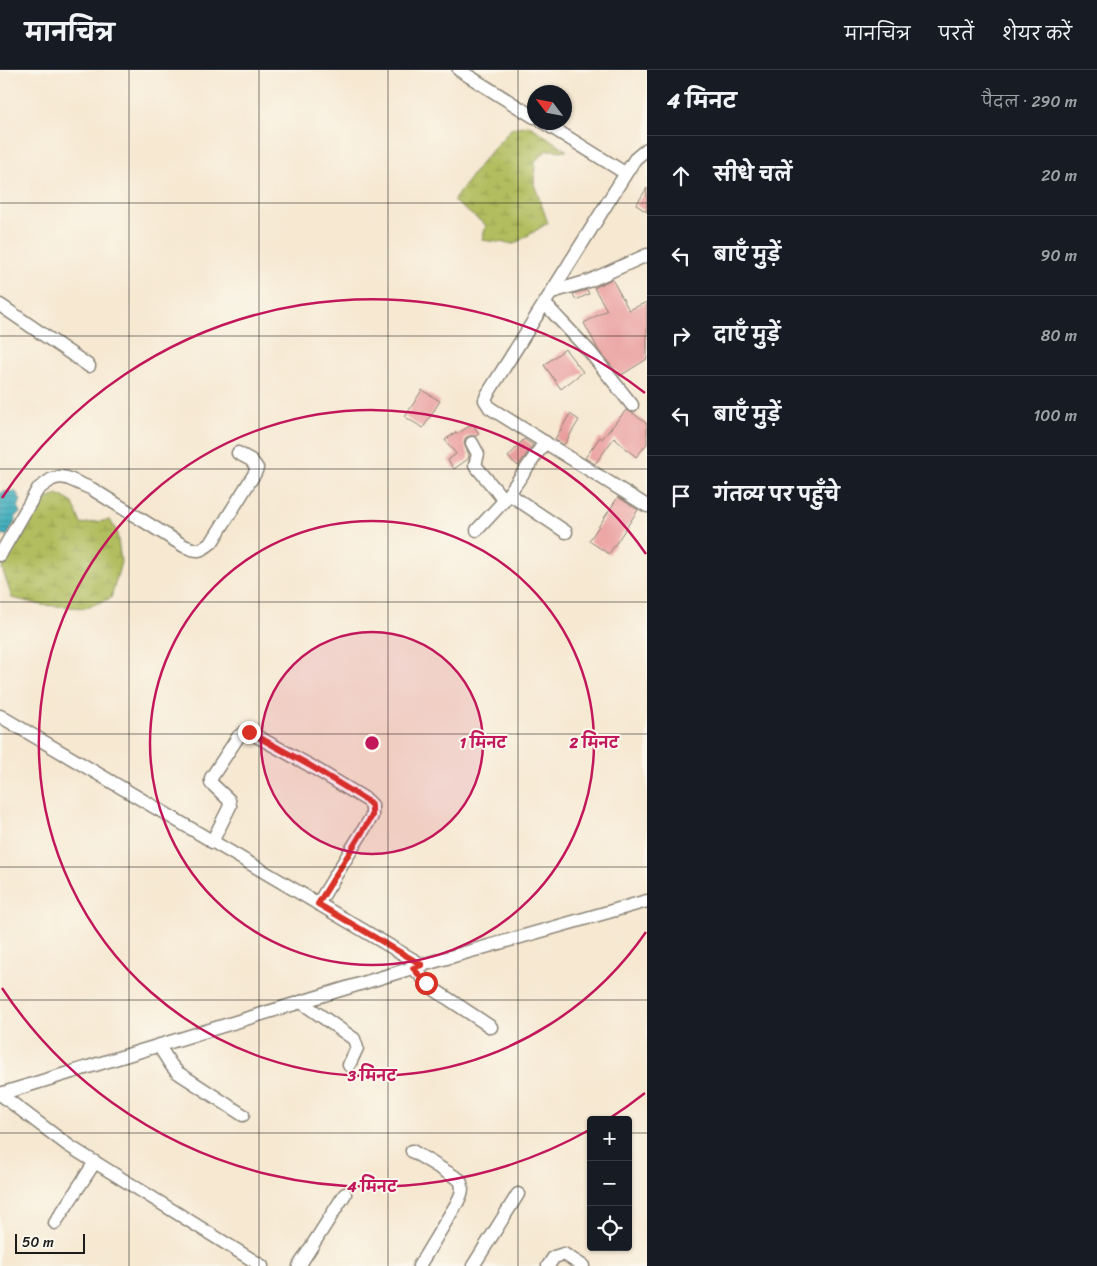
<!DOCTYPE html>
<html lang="hi">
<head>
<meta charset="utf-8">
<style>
  :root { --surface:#171b24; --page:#20242c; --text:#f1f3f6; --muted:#9ea1a6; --line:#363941 }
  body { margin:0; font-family:Sriracha,"Playpen Sans Deva",sans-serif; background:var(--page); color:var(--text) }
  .controls { position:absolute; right:15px; bottom:15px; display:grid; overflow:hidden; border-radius:5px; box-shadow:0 1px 4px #0004 }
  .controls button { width:45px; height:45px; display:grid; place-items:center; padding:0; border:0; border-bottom:1px solid var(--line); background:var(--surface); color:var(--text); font:25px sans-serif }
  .compass { position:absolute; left:527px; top:15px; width:45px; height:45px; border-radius:50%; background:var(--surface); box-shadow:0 1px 4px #0004; rotate:302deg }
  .scale { position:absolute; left:15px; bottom:12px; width:70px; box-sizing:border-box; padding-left:5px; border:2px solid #1c1c1c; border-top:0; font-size:14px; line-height:18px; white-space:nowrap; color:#1c1c1c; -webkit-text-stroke:4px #fbf7ec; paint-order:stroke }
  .stop { position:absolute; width:15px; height:15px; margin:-11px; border:4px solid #d93025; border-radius:50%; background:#fff }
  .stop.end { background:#d93025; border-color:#fff; box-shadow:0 1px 5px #0008 }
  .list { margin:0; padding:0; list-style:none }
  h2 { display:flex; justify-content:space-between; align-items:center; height:65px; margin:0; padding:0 20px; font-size:21px }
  h2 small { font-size:16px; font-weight:400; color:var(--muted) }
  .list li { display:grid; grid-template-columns:32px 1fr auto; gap:15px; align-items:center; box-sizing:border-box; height:80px; padding:0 20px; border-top:1px solid var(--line) }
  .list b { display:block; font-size:19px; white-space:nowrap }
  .list em { font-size:16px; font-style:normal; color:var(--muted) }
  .icon { flex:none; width:28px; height:28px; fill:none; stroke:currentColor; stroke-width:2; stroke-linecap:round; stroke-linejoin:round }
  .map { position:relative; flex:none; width:647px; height:1196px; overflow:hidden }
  header { display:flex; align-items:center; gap:30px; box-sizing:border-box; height:70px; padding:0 25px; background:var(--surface); border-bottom:1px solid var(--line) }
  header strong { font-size:24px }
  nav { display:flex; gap:28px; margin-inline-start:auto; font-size:18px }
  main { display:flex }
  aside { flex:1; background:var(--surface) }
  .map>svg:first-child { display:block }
</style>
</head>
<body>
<header>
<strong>मानचित्र</strong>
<nav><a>मानचित्र</a><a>परतें</a><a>शेयर करें</a></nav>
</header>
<main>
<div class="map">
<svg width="647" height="1196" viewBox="0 0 647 1196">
  <defs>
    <pattern id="wetland-marsh" width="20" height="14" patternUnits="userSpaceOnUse" patternTransform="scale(1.25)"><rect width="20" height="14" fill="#b1bd5f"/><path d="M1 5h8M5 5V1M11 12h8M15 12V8" fill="none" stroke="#98a252"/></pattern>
    <pattern id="water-rules" width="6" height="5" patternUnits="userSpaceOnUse" patternTransform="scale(1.25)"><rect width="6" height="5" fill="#41afbe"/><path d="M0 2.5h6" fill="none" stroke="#368e9a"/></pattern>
  </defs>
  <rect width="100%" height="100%" fill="#fbf7ec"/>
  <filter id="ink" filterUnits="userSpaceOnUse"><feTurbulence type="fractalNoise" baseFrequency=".02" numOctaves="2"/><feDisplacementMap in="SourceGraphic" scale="10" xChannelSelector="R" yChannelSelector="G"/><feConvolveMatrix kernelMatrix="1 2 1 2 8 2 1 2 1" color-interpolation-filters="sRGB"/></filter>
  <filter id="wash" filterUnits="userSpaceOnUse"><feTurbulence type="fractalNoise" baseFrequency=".0096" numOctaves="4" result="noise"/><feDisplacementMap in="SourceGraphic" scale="20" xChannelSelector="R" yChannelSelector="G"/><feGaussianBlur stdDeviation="1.12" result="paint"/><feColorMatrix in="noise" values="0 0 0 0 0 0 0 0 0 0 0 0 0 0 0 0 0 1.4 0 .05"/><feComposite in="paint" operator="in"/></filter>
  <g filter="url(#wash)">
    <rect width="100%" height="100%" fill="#f6e8d1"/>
    <g fill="url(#wetland-marsh)" stroke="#666c3e">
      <polygon points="529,55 567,81 547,80 535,91 534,114 548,153 514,174 482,170 486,155 453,131 481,93 512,58"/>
      <polygon points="58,424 73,433 81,454 110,450 117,462 121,492 111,528 85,538 42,535 12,528 2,498 23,462 42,432"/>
    </g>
    <polygon fill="url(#water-rules)" stroke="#2e666d" points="3,421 16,422 21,430 18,437 20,443 15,446 16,450 7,466 3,464 0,468 0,425"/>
    <g id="blocks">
      <g fill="#ea9f9e">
        <polygon points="647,118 647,142 636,135"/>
        <polygon points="612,209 629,240 647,232 647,289 620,306 599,281 584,253 607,240 594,218"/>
        <polygon points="587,220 589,224 576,230 573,224"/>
        <polygon points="565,279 583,302 561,319 544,295"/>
        <polygon points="422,320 440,331 423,358 405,347"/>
        <polygon points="626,340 633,343 647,354 647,374 636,387 614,368 595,394 585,388 600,367 602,369"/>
        <polygon points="570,344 579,350 564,375 555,369"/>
        <polygon points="473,354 479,364 476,366 469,366 465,368 464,374 469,385 468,389 454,399 448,390 456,384 445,370 456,362 457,364"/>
        <polygon points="524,369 533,375 518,396 508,387"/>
        <polygon points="618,427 638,440 609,484 589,471"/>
      </g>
    </g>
  </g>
  <g filter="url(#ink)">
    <use href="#blocks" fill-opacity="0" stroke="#898276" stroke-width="1"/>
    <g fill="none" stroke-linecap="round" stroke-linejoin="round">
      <defs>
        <g id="minor">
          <polyline points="459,0 534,47"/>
          <polyline points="543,52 625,103"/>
          <polyline points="647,79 635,89 628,100 487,325 485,330 490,338 647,436"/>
          <polyline points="552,222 589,211 647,185"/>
          <polyline points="545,234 590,282 632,335"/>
          <polyline points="0,235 89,296"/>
          <polyline points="472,373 478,384 475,395 504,430"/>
          <polyline points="509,424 566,462"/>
          <polyline points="477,460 503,432 545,372"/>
          <path d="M0,485L38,419L52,409L60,407L67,408L92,419L184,476C198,482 200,482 212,472L255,403L257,398L251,390L238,383"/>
          <polyline points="0,646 422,895"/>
          <polyline points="212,772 230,736 229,730 211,713 211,708 238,667 243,663 249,662 309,695 367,730 372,735 372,746 318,834"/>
          <polyline points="413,898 435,920 491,957"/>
          <polyline points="301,932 354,969 357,978 349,995"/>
          <polyline points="159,976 171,995 177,1002 243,1045"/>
          <polyline points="0,1024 422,895 647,831"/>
          <polyline points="0,1024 69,1076 262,1196"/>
          <path d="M412,1081L460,1110C464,1120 461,1125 457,1133L419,1196"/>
          <polyline points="55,1153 95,1092"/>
          <polyline points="299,1196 345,1124"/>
          <polyline points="473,1196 518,1124"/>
          <polyline points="548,1196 554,1187 564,1184 583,1196"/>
        </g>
      </defs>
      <use href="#minor" stroke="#898276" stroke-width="15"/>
      <use href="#minor" stroke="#fff" stroke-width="12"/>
    </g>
  </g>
  <g fill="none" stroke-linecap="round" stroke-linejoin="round" filter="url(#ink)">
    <polyline stroke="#d93025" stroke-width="6" points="249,662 309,695 366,730 372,736 372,746 318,834 422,895 413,898 426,913"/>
  </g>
  <path fill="none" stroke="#1c1c1c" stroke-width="1" stroke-opacity="0.55" d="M129,0V1196M259,0V1196M388,0V1196M518,0V1196M0,133H647M0,266H647M0,399H647M0,532H647M0,664H647M0,797H647M0,930H647M0,1063H591M628,1063H647"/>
  <circle cx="372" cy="673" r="111" fill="#c2185b" fill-opacity=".12"/>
  <g fill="none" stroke="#c2185b" stroke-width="2.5">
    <circle cx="372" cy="673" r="111"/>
    <circle cx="372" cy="673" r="222"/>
    <path d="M646 862A333 333 0 1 1 646 484"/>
    <path d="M645 1023A444 444 0 0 1 607 1050M591 1059A444 444 0 0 1 2 918M2 428A444 444 0 0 1 645 323"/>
  </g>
  <circle cx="372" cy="673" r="8" fill="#c2185b" stroke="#fbf7ec" stroke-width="2.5"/>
  <g font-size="15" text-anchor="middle" font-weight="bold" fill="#c2185b" stroke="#fbf7ec" stroke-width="4" stroke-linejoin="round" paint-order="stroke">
    <text x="483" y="678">1 मिनट</text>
    <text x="594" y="678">2 मिनट</text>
    <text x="372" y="1011">3 मिनट</text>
    <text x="372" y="1122">4 मिनट</text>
  </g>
</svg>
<div class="controls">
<button>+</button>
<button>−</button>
<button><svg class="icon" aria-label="locate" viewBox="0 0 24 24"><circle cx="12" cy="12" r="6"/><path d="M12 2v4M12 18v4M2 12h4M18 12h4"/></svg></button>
</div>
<svg class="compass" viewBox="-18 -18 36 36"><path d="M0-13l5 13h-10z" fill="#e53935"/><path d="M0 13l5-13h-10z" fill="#9ea1a6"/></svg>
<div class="scale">50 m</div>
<div class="stop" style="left:426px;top:913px"></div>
<div class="stop end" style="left:249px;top:662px"></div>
</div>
<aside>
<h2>4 मिनट<small>पैदल · 290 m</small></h2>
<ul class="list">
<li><svg class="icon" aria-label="ahead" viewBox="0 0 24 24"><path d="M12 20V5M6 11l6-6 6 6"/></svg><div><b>सीधे चलें</b></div><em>20 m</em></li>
<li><svg class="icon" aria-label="left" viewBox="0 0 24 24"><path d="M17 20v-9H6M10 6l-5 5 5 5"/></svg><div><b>बाएँ मुड़ें</b></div><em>90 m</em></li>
<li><svg class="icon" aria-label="right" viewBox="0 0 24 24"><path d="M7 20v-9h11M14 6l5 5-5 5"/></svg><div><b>दाएँ मुड़ें</b></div><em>80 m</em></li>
<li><svg class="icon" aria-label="left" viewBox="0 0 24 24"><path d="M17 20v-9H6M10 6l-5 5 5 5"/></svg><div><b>बाएँ मुड़ें</b></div><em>100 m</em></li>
<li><svg class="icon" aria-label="arrive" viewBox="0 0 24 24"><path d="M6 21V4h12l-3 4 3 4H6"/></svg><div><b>गंतव्य पर पहुँचे</b></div></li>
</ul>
</aside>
</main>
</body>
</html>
